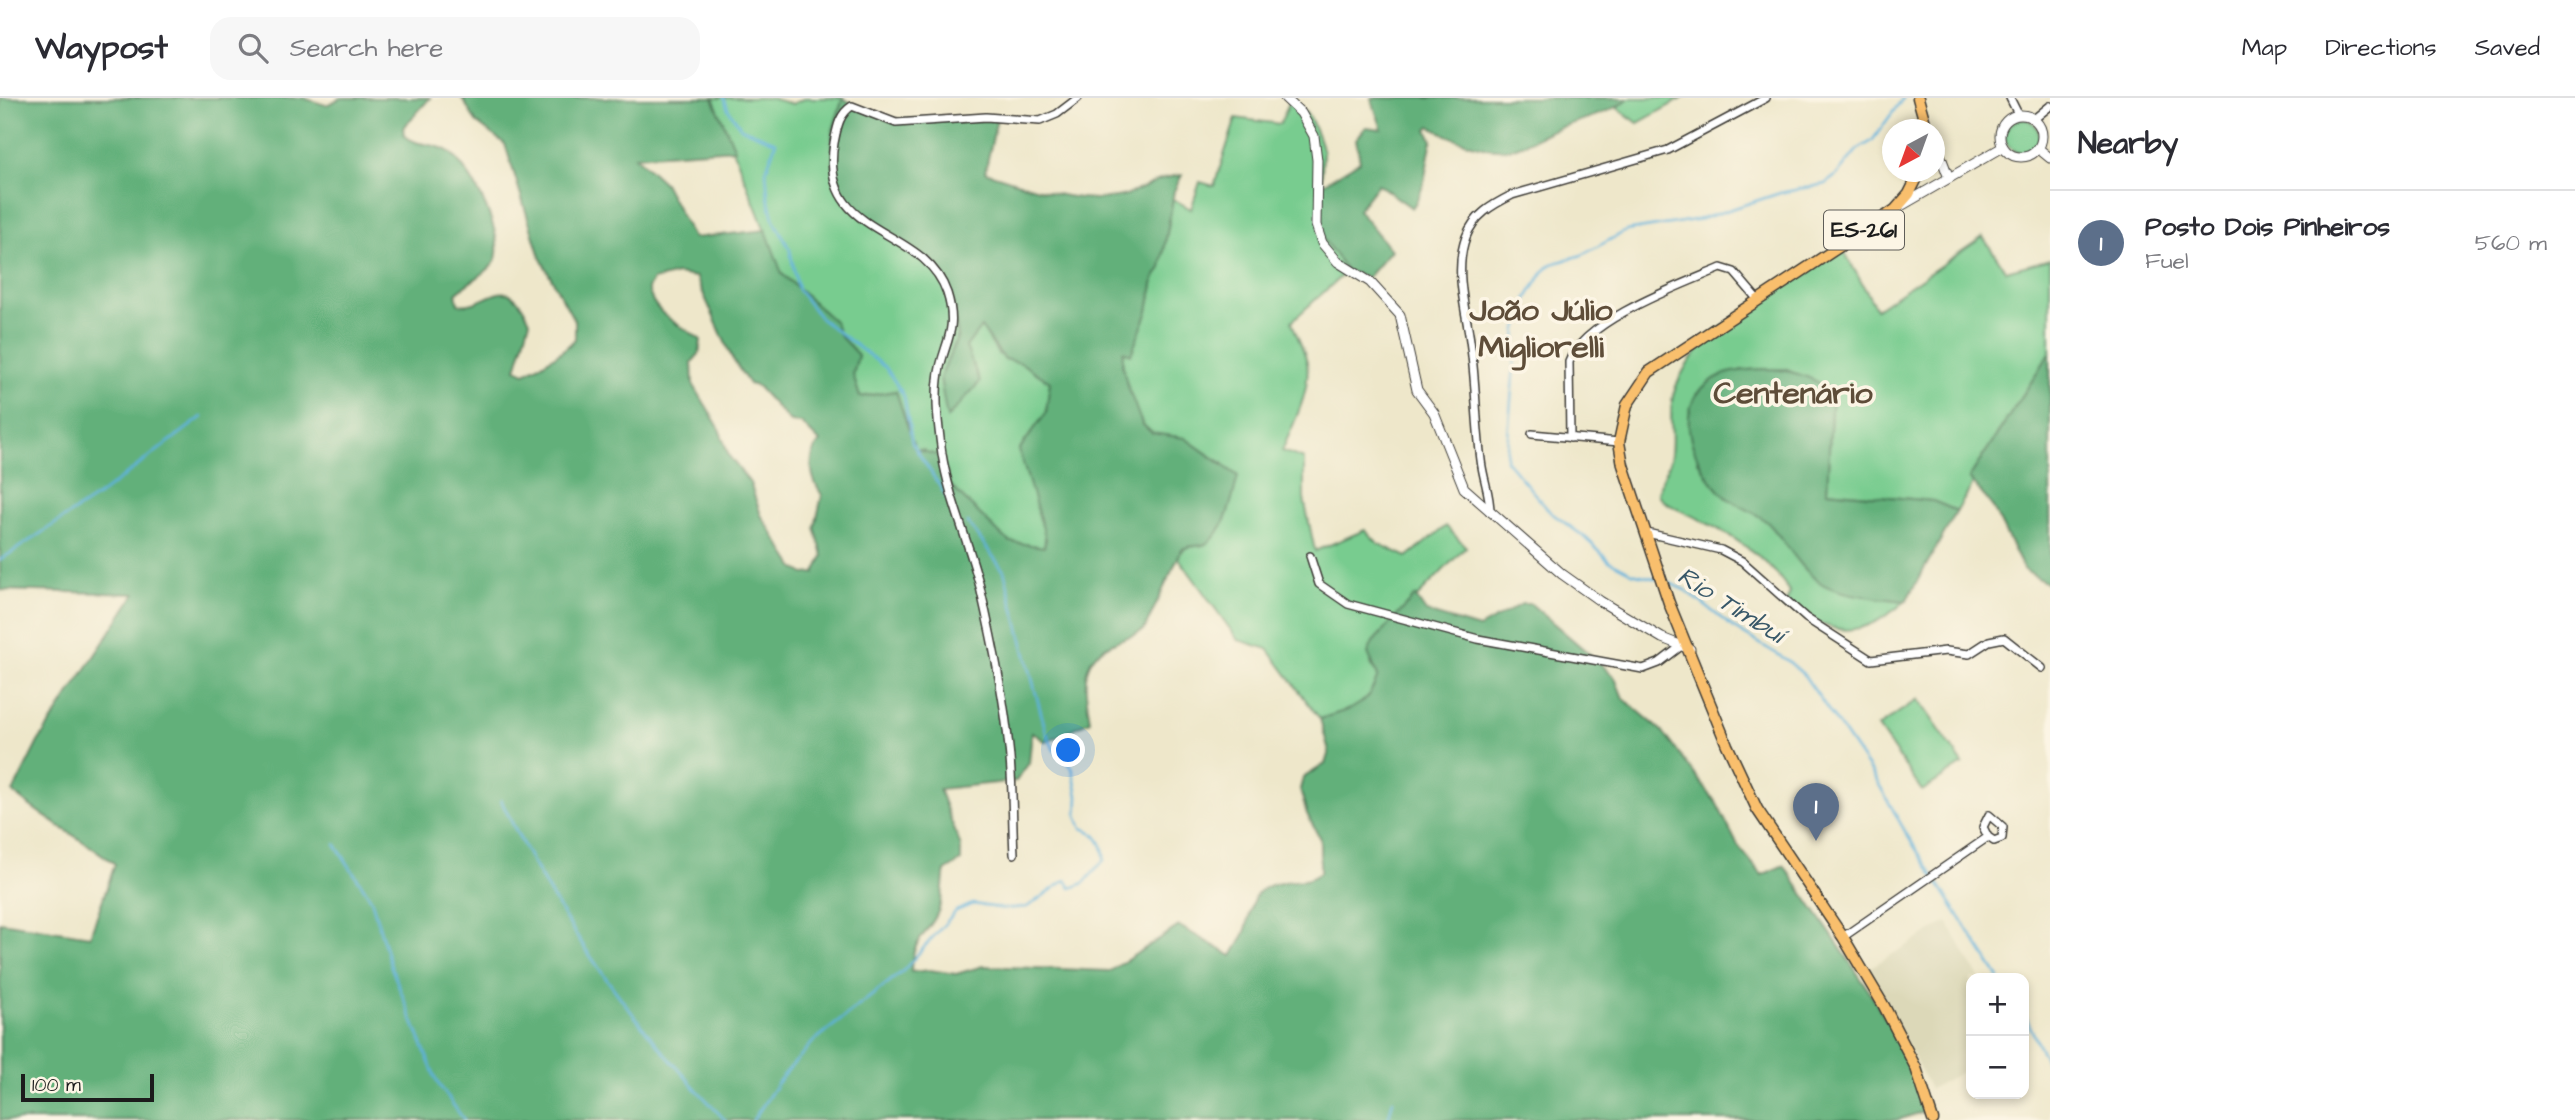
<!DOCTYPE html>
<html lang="en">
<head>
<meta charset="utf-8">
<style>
  :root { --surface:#fff; --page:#f7f7f7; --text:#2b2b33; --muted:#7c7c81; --line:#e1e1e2; --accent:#d1495b }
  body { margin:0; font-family:"Architects Daughter",sans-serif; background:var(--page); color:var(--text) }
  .controls { position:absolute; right:21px; bottom:21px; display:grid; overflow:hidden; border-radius:14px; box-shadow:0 4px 10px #0003 }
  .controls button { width:63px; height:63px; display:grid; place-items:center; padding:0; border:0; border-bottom:2px solid var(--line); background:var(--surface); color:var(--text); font:35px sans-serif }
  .compass { position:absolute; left:1882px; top:21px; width:63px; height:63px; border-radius:50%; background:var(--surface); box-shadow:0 4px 10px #0003; rotate:221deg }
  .scale { position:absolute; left:21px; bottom:18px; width:133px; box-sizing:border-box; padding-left:7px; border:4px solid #1c1c1c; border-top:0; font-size:19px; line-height:24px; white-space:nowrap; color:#1c1c1c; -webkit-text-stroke:5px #fcf5e5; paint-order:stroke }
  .you { position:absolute; left:1069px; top:653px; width:24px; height:24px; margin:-18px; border:5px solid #fff; border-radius:50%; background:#1a73e8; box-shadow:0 0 0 10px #1a73e833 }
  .badge { display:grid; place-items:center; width:46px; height:46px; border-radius:50%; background:var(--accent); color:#fff; font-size:23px; font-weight:700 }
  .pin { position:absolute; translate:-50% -58px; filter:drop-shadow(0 2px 4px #0008) }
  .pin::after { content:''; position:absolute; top:37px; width:24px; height:21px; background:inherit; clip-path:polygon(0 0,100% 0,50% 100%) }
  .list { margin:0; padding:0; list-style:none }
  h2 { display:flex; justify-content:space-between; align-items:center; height:91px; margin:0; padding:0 28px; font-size:30px }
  h2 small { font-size:23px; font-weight:400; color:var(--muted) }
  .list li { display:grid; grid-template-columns:46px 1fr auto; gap:21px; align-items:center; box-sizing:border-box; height:105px; padding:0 28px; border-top:2px solid var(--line) }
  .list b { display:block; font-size:26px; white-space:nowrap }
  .list p { margin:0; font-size:23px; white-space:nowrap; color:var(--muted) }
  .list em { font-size:23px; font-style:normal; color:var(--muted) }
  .icon { flex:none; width:38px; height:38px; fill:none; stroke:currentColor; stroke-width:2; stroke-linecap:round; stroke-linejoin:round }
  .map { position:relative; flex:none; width:2050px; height:1022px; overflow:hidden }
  header { display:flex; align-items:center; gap:42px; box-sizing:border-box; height:98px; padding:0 35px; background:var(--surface); border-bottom:2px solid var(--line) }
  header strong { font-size:33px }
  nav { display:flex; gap:38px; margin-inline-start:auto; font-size:24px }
  .search { width:490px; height:63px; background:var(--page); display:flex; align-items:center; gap:18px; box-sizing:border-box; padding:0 24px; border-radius:21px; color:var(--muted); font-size:26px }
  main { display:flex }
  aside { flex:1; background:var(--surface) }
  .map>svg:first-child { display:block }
</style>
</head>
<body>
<header>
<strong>Waypost</strong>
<div class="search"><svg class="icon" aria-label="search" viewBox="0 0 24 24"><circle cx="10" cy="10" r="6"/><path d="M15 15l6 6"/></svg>Search here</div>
<nav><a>Map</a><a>Directions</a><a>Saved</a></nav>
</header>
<main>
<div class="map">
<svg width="2050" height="1022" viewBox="0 0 2050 1022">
  <rect width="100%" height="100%" fill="#fcf5e5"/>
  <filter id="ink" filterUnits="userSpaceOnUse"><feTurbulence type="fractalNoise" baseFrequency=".0143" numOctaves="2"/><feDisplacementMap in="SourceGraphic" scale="14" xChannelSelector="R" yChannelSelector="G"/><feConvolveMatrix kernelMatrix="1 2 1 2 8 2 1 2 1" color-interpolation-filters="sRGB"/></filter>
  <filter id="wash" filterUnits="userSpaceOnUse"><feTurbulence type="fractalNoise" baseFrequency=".00686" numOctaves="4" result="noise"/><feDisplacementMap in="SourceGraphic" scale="28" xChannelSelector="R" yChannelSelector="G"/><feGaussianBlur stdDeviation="1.57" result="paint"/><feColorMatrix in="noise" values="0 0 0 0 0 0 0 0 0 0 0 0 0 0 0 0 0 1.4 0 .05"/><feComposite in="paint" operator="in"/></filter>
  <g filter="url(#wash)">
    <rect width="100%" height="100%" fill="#eee7ca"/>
    <polygon fill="#dcd8b8" points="1947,824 1979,880 1971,880 1971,969 1930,991 1869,870"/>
    <g fill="#78cc8f" stroke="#4a7456" stroke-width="2">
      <path d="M713,0H770L792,6L805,0H843L832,36L918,152L944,178L951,195L958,238L940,280L981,228L998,256L1021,265L1050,284L1046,315L1019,352C1027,377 1050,423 1044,449L1011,444L1003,439L951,388L924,352L915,351L896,293L860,299L853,277L858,257L839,237L835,224L782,176Z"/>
      <path d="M1291,0L1310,19L1318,38L1323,53L1320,118L1347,173L1292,223C1295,237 1304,249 1307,264C1311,294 1293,326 1282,353L1304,361V401L1315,453L1365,432L1379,446L1407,459L1446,428L1466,449L1373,544L1371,567L1378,578C1366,612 1351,610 1320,621L1268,551L1238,542L1178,459C1186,444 1194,451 1206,446C1217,440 1230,416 1230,404C1230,392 1225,377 1223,365C1209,358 1199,349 1186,342C1176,335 1159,340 1150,333C1134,322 1120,272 1123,253L1131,256L1148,213L1154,181L1161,170L1173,101L1191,111L1200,84L1214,88L1236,20L1280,26Z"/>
      <polygon points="1629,0 1683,0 1638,25 1617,10"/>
      <circle cx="2022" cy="38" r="17"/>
      <path d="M1983,139L2006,173L2050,161V255L1969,380L1973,386L1957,413L1933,403L1827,393L1832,292L1785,271L1741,272L1697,362L1727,400L1747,408L1768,424L1789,448L1851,495L1906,503C1858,542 1835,540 1786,504L1790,495C1772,462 1733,438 1701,422C1686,414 1669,410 1658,397C1659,383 1667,375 1670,362C1675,341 1668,318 1673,298C1690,230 1788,186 1843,151L1876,211Z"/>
      <polygon points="1918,601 1963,666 1922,693 1878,629"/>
    </g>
    <g fill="#62b07a" stroke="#3f664b" stroke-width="2" fill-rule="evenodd">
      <path d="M0,0H303L326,7L341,0H430L403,30L404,37C417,49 432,44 448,53C469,67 509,142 494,165C486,177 467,184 456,195L458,206C487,212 506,167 530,223L516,271L525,275C542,266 563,255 575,241V224L540,159L505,46L476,24L462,0H713L735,51L635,58L664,85L693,140L766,132L782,176L835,224L839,237L858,257L853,277L860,299L896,293L915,351L941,358L951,388L1003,439L1011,444L1044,449L1046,441L1019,352L1046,315L1050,284L1021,265L1004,261L981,229L966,249L980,284L947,320L940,280L958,238L951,195L933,165L853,110L834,81L832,36L843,0L865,13L892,21H997L985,74C1029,87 1075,109 1122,98C1144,92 1159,78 1182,77L1174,93L1161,170L1154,181L1148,213L1131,256L1123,253L1122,268L1128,289L1142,326L1152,335L1185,340L1238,378C1233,398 1226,432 1209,444C1202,449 1191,447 1182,451L1144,532C1133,538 1123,540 1113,545C1076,561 1086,592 1090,623L1046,644L1032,634L1029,665L1016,683L939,691L961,749V763L945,773C942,788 944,801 937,816C925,840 911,843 911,874L930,872L956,876L983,868L1110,873L1179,828L1232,858C1236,850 1242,842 1245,834C1254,810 1246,792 1279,785C1298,780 1303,787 1320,775V741L1307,716L1300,691L1303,680L1325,666L1329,653L1320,621C1351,610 1366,612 1378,578L1368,555L1373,544L1415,498L1426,514L1479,530L1522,506H1531L1600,565L1615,580L1623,600L1663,634L1717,706L1738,748L1762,777L1784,767C1832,841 1903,928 1926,1013L1897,1022H0V824L90,838L115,766C82,740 44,722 13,694L38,644L135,496L0,492ZM677,176L696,179L732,260L749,286L757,288L790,324L801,325L820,344C806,359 811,382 822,397L815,429L823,458L815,475L805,476L795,470L761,417L750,385L729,358L718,328L693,286L692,264L699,256L701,242C680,226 654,218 648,190L653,182Z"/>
      <path d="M1371,0H1629C1606,19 1575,22 1548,34C1537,39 1525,47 1513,50C1492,56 1448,40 1430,28L1427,31L1432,42C1426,65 1427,90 1412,110L1378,86L1358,112L1391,152L1367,180L1347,173L1319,135L1323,86L1360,63L1356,41L1366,29L1382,31Z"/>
      <polygon points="2050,255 2050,487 2024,472 1992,408 1969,380"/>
      <path d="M1763,271C1790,271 1809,278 1832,292L1827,393L1933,403L1957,413L1906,503C1883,500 1837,498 1818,483C1799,469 1786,444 1769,426C1756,413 1737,409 1725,398C1694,369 1666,307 1716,280C1731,272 1748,272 1763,271Z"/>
    </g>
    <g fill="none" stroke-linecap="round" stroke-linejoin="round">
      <g stroke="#61b2dc" stroke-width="2.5">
        <polyline points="724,0 728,11 741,30 776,44 766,73 768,99 773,120 790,152 798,192 821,221 886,270 904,298 912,345 950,404"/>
        <polyline points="0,462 99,397 202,319"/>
        <polyline points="1657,481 1632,475 1609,463 1586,440 1550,414 1506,362 1517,231 1527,200 1543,174 1552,166 1582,157 1626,133 1701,121 1780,95 1825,86 1837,77 1857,52 1872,43 1903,0"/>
        <polyline points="1667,484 1685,492 1734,530 1787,562 1804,577 1877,683 1907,737 1999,880"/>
        <path d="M501,702C556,822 634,927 725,1022"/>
        <polyline points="335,746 371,801 390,866 437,984 464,1022"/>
        <polyline points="2024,915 2050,972"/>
        <path d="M753,1022L781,980L814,943L903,873L956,813L973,806L1005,811L1027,809L1066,782L1071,790L1084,785L1104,762C1105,748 1097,734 1082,730L1077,718L1078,698L1072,669L1054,652L1046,634L1004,473L968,425"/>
        <polyline points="1388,1022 1393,1002"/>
      </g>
    </g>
  </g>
  <g filter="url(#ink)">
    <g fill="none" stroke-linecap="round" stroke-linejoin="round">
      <defs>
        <g id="minor">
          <polyline points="2010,0 2018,16"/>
          <polyline points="2034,21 2050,8"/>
          <polyline points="1532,336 1619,344"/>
          <path d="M1570,340L1569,264C1584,222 1681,187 1721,170L1734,174L1758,202"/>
          <path d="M1490,414C1490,395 1483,381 1481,362C1476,325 1476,287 1471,250C1467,214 1453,174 1466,139C1474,117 1492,107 1512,97L1668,52L1766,0"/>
          <polyline points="1647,435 1721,452 1742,463 1806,520 1871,562 1946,553 1969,556 1989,543 2004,540 2042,570"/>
          <polyline points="1310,458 1319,486 1348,506 1478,541 1643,571 1659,565 1680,549"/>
          <path d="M1014,756C1012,721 1013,685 1009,650C1004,597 992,541 980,489C969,444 949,401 942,356C939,333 935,305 938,282C941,247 960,236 947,195C924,126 818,141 834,45C837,30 839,16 852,8L896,25L986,19L1040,23L1057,16L1078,0"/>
          <polyline points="1843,839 1988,739 1994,743 2002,740 2003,729 1989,717 1983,729 1988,739"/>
        </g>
        <g id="tertiary">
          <polyline points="1285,0 1301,15 1314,38 1317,62 1316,127 1322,145 1338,164 1370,184 1400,217 1417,292 1434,315 1464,390 1562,476 1600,503 1662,540 1690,551"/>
          <circle cx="2021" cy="38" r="21"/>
          <polyline points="1934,41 1949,80"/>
          <polyline points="2039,51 2050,60"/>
          <polyline points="1899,109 2003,49"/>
        </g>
        <g id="primary">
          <polyline points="1918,0 1927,32"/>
          <polyline points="1920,74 1909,96 1895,112 1649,274 1627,307 1619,344 1623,367 1669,505 1727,647 1757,711 1843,839 1884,908 1916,970 1933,1022"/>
        </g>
      </defs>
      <use href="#minor" stroke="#3c3a36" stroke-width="10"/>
      <use href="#tertiary" stroke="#3c3a36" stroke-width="11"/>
      <use href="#primary" stroke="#3c3a36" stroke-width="13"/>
      <use href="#minor" stroke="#fff" stroke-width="7"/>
      <use href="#tertiary" stroke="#fff" stroke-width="9"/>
      <use href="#primary" stroke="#f9bf6d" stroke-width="10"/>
    </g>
  </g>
  <g text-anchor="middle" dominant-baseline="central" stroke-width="7" stroke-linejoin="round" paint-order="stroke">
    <rect fill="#fcf5e5" stroke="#5f5d58" stroke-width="2" x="1824" y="112.5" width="80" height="39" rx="5"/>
    <g font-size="23" font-weight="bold" fill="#1c1c1c">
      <text x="1864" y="132">ES-261</text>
    </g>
    <g font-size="26" font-style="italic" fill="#385869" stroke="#fcf5e5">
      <text transform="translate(1731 507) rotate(32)">Rio Timbuí</text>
    </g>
    <g font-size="32" font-weight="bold" fill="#5e4d39" stroke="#fcf5e5">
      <text x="1541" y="212">João Júlio<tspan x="1541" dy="37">Migliorelli</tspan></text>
      <text x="1793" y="295">Centenário</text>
    </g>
  </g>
</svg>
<div class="controls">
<button>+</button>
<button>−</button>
</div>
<svg class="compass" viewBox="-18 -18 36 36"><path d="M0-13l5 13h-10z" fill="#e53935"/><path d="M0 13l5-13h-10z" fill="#7c7c81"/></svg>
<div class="scale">100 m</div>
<div class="you"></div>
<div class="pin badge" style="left:1816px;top:743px;background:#5c6f8a">1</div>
</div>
<aside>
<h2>Nearby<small></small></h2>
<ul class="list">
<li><span class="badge" style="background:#5c6f8a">1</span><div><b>Posto Dois Pinheiros</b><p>Fuel</p></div><em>560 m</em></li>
</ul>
</aside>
</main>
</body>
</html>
